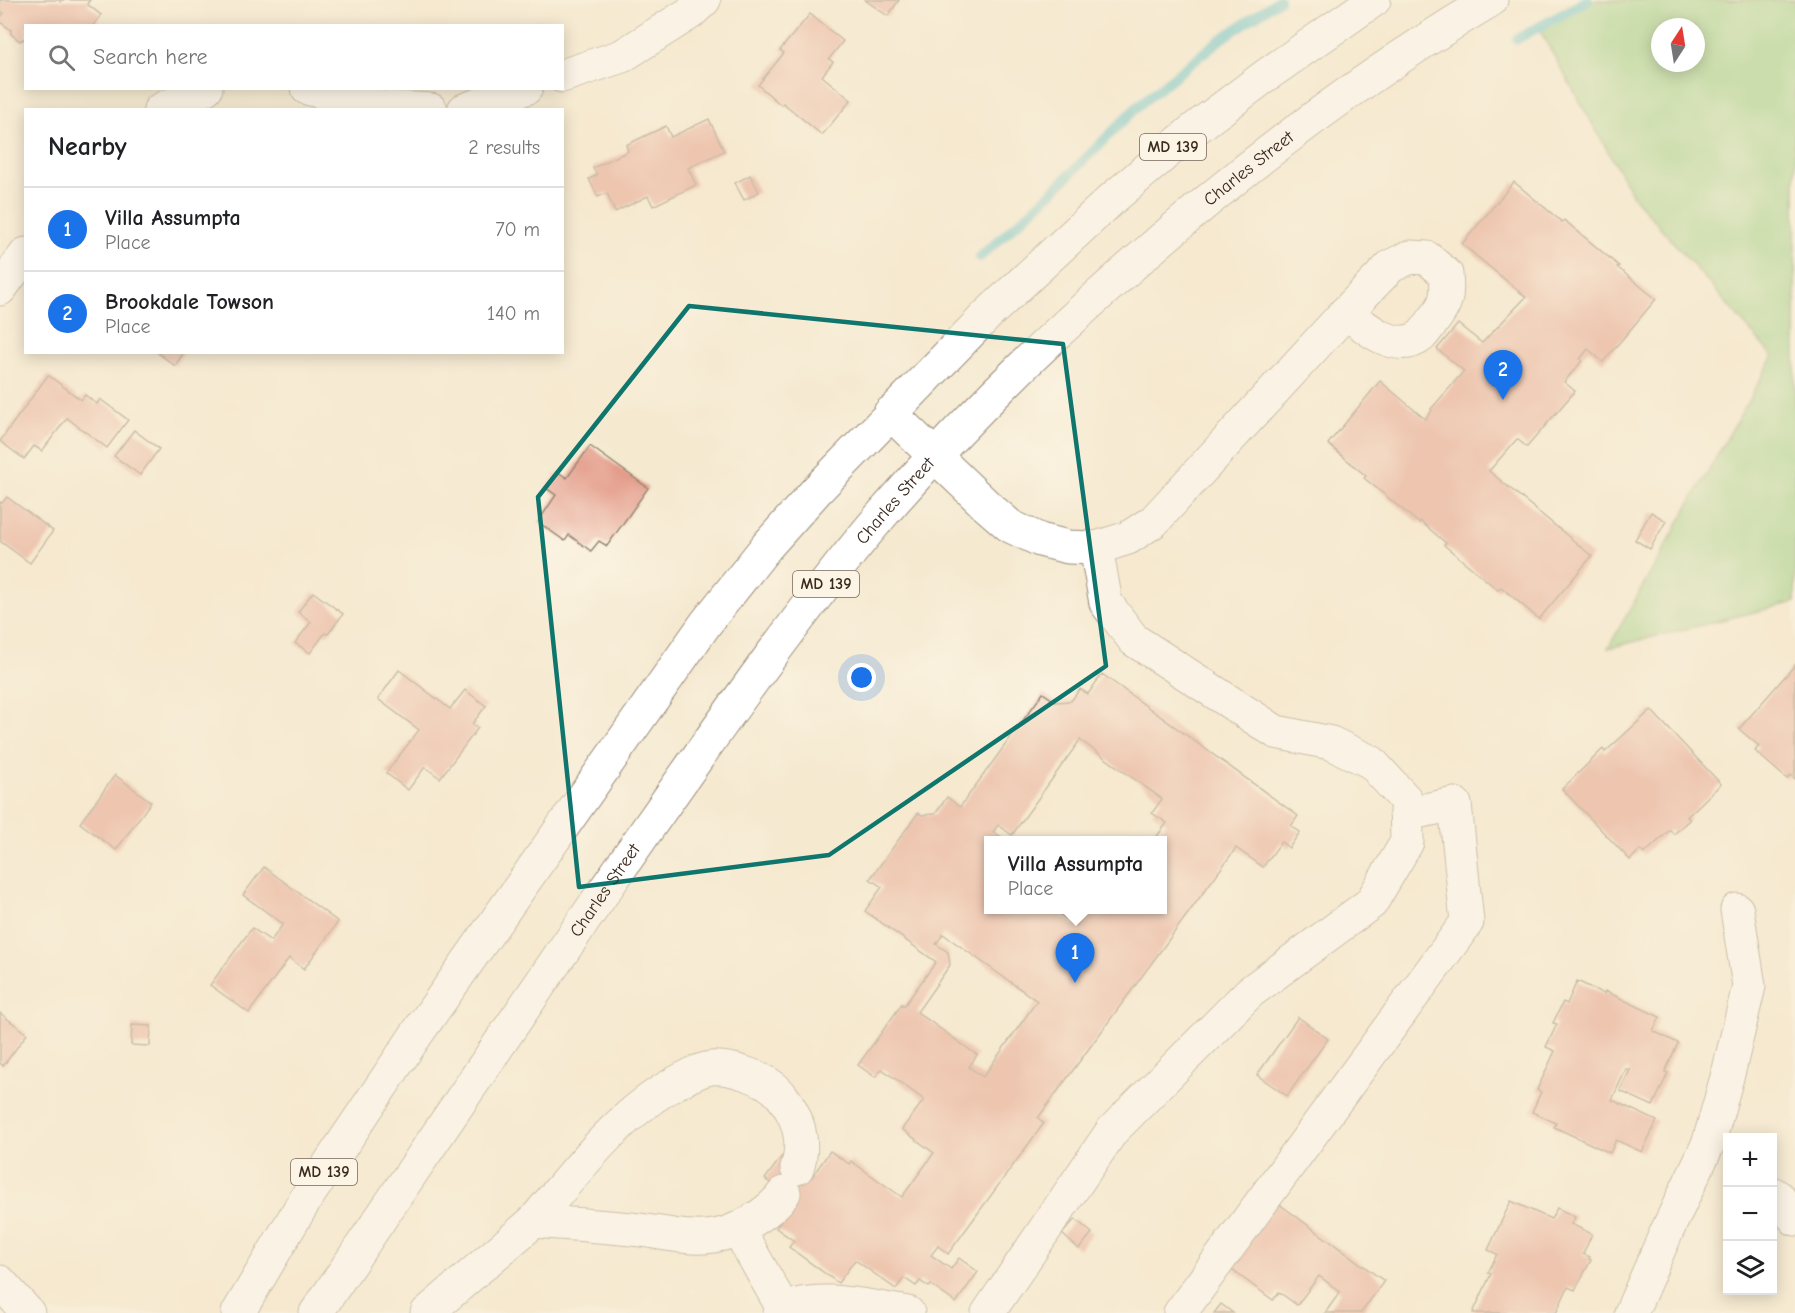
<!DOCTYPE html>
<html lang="en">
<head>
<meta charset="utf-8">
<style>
  :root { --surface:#fff; --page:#f6f6f6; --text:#202124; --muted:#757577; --line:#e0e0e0; --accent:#1a73e8 }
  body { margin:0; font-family:"Comic Neue",sans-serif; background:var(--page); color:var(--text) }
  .controls { position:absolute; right:18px; bottom:18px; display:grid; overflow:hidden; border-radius:0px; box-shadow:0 3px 15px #0003 }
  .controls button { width:54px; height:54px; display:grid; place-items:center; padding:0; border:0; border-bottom:2px solid var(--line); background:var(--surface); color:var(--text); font:30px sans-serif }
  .compass { position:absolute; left:1651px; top:18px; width:54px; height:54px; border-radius:50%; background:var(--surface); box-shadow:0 3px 15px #0003; rotate:12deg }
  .you { position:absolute; left:862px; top:678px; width:21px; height:21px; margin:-15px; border:4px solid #fff; border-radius:50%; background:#1a73e8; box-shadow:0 0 0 9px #1a73e833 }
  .badge { display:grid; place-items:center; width:39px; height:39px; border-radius:50%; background:var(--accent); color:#fff; font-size:20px; font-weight:700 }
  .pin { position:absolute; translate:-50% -50px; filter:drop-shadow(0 2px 3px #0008) }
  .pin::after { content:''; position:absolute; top:32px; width:21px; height:18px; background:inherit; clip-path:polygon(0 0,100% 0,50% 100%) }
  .popup { position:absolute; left:984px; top:836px; width:183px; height:78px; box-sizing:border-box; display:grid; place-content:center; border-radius:0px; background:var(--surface); filter:drop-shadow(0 2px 4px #0005); font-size:20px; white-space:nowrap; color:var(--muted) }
  .popup b { font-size:22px; color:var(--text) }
  .popup::after { content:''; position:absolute; left:50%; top:100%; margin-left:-12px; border:12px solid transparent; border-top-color:var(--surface) }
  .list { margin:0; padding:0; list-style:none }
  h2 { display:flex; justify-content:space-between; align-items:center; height:78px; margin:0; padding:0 24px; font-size:26px }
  h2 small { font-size:20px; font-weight:400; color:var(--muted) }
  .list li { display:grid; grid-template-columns:39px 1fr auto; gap:18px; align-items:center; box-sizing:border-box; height:84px; padding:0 24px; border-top:2px solid var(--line) }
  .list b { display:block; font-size:22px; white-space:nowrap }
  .list p { margin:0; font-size:20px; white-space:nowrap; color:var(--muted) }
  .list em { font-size:20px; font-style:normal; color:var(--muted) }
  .icon { flex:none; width:33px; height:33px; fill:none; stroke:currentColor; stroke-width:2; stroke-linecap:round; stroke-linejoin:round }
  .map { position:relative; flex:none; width:1795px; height:1313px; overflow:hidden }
  .search { position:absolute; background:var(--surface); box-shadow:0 3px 15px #0003; left:24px; top:24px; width:540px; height:66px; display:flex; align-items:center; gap:15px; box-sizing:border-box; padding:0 21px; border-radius:0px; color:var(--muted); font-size:22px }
  .panel { position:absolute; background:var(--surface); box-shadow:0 3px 15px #0003; left:24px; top:108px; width:540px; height:246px; border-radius:0px }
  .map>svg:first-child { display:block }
</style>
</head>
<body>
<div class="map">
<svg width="1795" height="1313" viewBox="0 0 1795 1313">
  <rect width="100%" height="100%" fill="#fcf5e5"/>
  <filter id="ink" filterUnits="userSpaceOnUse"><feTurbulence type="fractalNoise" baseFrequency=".0167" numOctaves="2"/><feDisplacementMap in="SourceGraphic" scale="12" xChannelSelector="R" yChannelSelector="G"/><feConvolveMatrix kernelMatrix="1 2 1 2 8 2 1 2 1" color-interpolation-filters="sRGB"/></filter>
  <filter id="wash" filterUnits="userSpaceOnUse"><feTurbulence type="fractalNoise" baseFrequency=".008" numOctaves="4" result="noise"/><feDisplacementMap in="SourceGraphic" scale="24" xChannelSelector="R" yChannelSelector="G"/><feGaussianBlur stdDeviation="1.35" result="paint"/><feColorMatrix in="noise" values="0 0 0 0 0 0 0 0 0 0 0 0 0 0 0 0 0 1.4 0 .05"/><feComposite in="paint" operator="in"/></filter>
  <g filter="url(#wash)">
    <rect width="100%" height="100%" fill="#f5e9d0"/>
    <path fill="#97cf82" stroke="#697c50" stroke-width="1.5" fill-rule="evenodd" d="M1592,0H1795V602L1608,648L1773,357L1634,197L1539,29ZM1660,27H1696V63H1660Z"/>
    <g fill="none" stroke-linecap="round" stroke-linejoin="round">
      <g stroke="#50bdc9" stroke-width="10">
        <polyline points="1517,39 1588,0"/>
        <polyline points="980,257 1050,194 1139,105 1217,42 1279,0"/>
      </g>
    </g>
    <g id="blocks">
      <g fill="#e49c8b" fill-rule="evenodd">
        <polygon points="0,0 59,0 61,2 62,0 90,0 87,4 101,15 93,26 26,26 26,41 23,39 20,41 11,34 11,30 0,22 0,18 4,13 0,10"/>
        <polygon points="865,0 899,0 888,16"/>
        <polygon points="810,14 843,41 829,59 833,62 822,76 851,100 822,135 783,103 781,105 758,85 784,53 780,50"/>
        <polygon points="709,119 724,151 688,168 696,185 653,206 648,196 615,212 607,193 598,197 589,179 597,175 593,168 628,151 626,145 666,126 671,137"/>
        <polygon points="750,175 759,192 744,200 735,183"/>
        <polygon points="1514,182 1562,222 1564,220 1619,266 1617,267 1656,299 1603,362 1588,349 1580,359 1582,361 1564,382 1575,391 1527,447 1517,439 1489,471 1592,556 1539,619 1501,587 1498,590 1444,545 1446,543 1420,521 1419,523 1364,478 1366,476 1328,444 1380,381 1425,419 1432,411 1431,409 1464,371 1437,349 1458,324 1482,343 1526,297 1462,244"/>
        <polygon points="157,352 184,352 175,366"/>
        <polygon points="48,375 81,400 85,395 97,404 100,399 128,420 107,448 67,418 42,451 34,446 24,459 0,441"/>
        <polygon points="134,430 159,449 140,475 114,456"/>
        <polygon points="590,446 648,488 607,546 599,541 591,551 569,535 565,541 538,522 556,495 546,488 558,472 567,478"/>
        <polygon points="7,497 53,531 30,563 0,541 0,502 2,503"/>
        <polygon points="1651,512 1666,521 1650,549 1635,540"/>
        <polygon points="313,592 343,614 328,634 325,633 310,653 295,643 311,622 298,612"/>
        <polygon points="1795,665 1795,779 1790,775 1787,779 1755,751 1759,746 1739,729"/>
        <polygon points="399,670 450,709 465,690 486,706 472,724 478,728 440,778 425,767 408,790 386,773 419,730 378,699"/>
        <path d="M1102,674L1298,816L1291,826L1300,832L1289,848L1281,842L1263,867L1236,848L1038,1118L1044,1123L948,1254L938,1246L931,1255L951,1269L959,1258L978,1272L956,1303L931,1285L929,1287L920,1281L916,1286L904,1278L896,1289L855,1260L838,1283L789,1247L794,1241L776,1228L795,1201L765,1179L782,1156L811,1178L830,1151L849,1164L851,1161L902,1197L934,1153L902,1129L924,1100L882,1069L875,1077L858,1065L902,1004L904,1006L936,962L865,911L882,887L870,879L918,813L922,815L935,814L947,797L960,807L1043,693L1056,702L1071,701L1080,689L1088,694ZM1080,740L1162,799L1152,813L1167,823L1154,840H1162V910H1100L1086,911L1076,926L1054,910H988V840H1006L993,832L998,825L1012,835ZM943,934L1037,1001L983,1077L969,1067L977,1055L917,1012L950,965L948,952L936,944Z"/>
        <polygon points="1651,710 1721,784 1687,817 1690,819 1674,834 1670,830 1644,854 1640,850 1630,860 1562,789 1603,749 1605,752"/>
        <polygon points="115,775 151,802 116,850 80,823"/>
        <polygon points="264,867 338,922 304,969 289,958 249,1013 210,985 252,928 271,941 283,924 243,895"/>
        <polygon points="1577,981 1604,994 1605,991 1660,1017 1653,1031 1678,1043 1665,1072 1668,1073 1653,1106 1620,1091 1630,1070 1626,1069 1612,1100 1657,1121 1642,1152 1616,1140 1610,1153 1554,1127 1556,1123 1532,1112 1541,1092 1537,1090 1555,1051 1546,1047 1557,1024 1553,1023 1563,1002 1567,1004"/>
        <polygon points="0,1013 27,1034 3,1066 0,1063"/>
        <polygon points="1298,1017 1328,1039 1287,1096 1257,1075"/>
        <polygon points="132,1025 151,1026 150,1046 131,1045"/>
        <polygon points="1275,1201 1384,1281 1361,1313 1325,1313 1340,1292 1319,1276 1297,1305 1279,1292 1273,1300 1228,1267"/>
        <polygon points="1511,1201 1551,1219 1557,1208 1575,1217 1571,1224 1592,1234 1583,1254 1590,1257 1589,1259 1591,1260 1575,1290 1568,1287 1556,1313 1473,1313 1491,1274 1488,1273 1497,1254 1488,1250"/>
        <polygon points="1075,1219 1092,1233 1079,1249 1062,1234"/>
        <polygon points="1221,1304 1233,1313 1214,1313"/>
      </g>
    </g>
  </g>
  <g filter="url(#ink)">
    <use href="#blocks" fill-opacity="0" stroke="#988a77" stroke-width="1.5"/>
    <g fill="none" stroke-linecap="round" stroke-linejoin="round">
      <defs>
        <g id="minor">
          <polyline points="562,76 622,56 690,13 704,0"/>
          <polyline points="307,88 381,107 431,110"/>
          <polyline points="160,110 206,88"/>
          <polyline points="464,110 526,88"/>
          <polyline points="0,289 26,254"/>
          <path d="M890,413L987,506L1010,526L1040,540L1068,547L1096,548L1128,538L1154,521L1346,312L1391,266L1410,257L1427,258L1446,274C1448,296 1447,303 1433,321C1429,326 1425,332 1421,336C1397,355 1364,327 1346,312"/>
          <path d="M784,1193C771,1212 737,1233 714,1236C690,1240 664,1233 640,1230C605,1226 569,1224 534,1221C577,1170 621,1111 681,1080C691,1075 701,1069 711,1068C724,1067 735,1070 747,1074C759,1078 773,1085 781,1095C798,1116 806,1142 797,1168"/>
          <polyline points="1772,1193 1778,1197 1795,1219"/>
          <polyline points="738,1229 784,1310"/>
          <polyline points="427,1313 534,1221"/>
          <path d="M780,1313C809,1291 873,1308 908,1313"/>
          <polyline points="988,1313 1112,1131 1250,992 1371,903 1407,842 1406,800 1371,762 1331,743 1276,732 1134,640 1106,603 1096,548"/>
          <polyline points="1180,1313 1467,922 1455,804 1406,814"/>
          <polyline points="1631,1313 1667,1231 1709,1142 1729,1070 1749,986 1737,910"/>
        </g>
        <g id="major">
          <polyline points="0,1282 28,1313"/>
          <polyline points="238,1313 305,1200 416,1035 706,623 767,546 817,490 988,314 1112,199 1192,131 1268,74 1374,0"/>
          <path id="s1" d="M316,1313C424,1155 530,997 639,841C716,731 793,620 879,518C953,432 1034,352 1119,277C1234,174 1358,79 1491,0"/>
        </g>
      </defs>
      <use href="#minor" stroke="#988a77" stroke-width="35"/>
      <use href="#major" stroke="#988a77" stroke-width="35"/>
      <use href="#minor" stroke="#fff" stroke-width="33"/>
      <use href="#major" stroke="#fff" stroke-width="33"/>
    </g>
  </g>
  <path d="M0 0H1795V1313H0ZM689,306L1063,344L1106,666L829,855L579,887L538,497Z" fill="#f5e9d0" fill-opacity=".55" fill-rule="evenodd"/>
  <path fill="none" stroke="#0f766e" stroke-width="4.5" stroke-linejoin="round" d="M689,306L1063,344L1106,666L829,855L579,887L538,497Z"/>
  <g text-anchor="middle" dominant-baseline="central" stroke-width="5" stroke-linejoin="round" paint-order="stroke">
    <g fill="#fcf5e5" stroke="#75675a" stroke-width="1.5">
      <rect x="1140" y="134" width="66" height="26" rx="4.5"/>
      <rect x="793" y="571" width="66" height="26" rx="4.5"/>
      <rect x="291" y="1159" width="66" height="26" rx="4.5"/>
    </g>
    <g font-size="16" font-weight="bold" fill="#3b2a1e">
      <text x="1173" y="147">MD 139</text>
      <text x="826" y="584">MD 139</text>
      <text x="324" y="1172">MD 139</text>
    </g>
    <g font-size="18" fill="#3b2a1e" stroke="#fcf5e5">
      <text stroke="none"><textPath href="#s1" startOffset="1484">Charles Street</textPath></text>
      <text stroke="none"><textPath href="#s1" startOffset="998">Charles Street</textPath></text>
      <text stroke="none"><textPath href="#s1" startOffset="512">Charles Street</textPath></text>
    </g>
  </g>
</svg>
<div class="controls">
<button>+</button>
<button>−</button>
<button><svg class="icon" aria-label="layers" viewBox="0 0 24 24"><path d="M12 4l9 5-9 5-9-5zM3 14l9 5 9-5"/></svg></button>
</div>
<svg class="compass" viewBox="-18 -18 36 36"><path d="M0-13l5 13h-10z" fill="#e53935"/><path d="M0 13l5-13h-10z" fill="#757577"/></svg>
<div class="you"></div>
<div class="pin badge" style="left:1075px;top:983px">1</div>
<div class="popup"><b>Villa Assumpta</b>Place</div>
<div class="pin badge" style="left:1503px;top:400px">2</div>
<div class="search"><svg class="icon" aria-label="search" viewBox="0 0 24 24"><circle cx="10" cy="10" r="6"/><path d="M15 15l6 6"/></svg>Search here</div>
<section class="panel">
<h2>Nearby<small>2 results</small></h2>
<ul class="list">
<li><span class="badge">1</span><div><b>Villa Assumpta</b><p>Place</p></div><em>70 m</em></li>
<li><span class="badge">2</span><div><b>Brookdale Towson</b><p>Place</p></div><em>140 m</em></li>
</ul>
</section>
</div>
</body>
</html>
